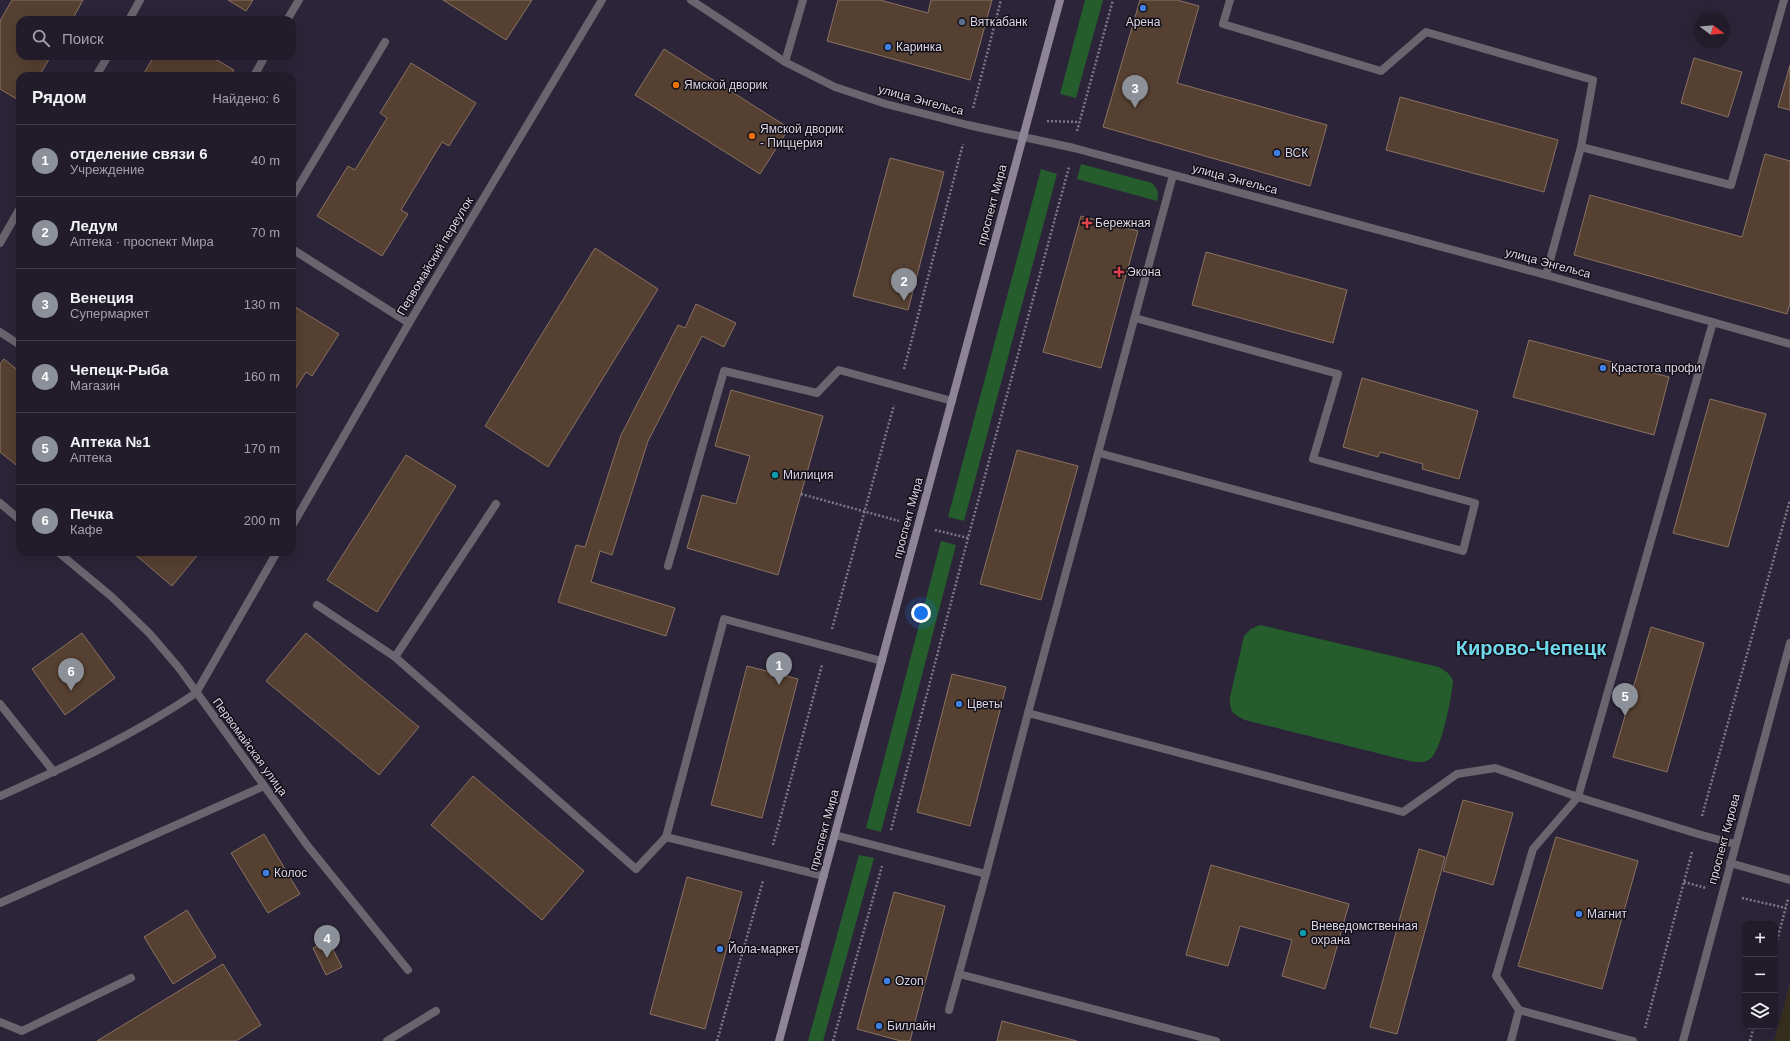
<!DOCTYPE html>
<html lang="ru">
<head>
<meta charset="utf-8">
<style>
  :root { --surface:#211b2a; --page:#292432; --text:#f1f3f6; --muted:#a2a1a8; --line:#3e3947; --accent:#8c9099 }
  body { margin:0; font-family:Arial,sans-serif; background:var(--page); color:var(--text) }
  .controls { position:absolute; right:12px; bottom:12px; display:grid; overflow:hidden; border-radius:8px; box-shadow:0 4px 16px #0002 }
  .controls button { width:36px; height:36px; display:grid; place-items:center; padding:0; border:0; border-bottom:1px solid var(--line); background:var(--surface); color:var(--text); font:20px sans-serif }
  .compass { position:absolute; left:1694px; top:12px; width:36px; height:36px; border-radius:50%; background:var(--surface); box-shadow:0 4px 16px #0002; rotate:106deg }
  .you { position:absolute; left:921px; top:613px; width:14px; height:14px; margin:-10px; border:3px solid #fff; border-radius:50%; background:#1a73e8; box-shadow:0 0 0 6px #1a73e833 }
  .badge { display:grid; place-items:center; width:26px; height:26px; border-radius:50%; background:var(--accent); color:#fff; font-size:13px; font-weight:700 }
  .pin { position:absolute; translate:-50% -33px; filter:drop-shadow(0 1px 2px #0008) }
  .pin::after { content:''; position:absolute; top:21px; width:14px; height:12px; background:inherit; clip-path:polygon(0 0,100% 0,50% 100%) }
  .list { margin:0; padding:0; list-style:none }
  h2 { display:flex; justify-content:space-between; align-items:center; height:52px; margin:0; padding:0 16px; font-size:17px }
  h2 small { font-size:13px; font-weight:400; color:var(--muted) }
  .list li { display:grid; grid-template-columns:26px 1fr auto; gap:12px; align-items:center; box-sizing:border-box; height:72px; padding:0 16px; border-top:1px solid var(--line) }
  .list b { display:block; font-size:15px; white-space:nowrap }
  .list p { margin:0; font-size:13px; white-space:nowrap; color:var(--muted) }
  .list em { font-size:13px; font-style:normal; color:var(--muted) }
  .icon { flex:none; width:22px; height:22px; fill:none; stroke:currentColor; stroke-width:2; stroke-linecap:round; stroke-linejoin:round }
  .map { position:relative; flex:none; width:1790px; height:1041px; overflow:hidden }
  .search { position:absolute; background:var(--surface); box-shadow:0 4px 16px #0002; left:16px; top:16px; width:280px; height:44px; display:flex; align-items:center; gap:10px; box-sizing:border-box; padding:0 14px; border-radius:12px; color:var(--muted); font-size:15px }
  .panel { position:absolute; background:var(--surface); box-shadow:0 4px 16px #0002; left:16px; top:72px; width:280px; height:484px; border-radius:12px }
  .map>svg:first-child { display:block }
</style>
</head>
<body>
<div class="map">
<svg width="1790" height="1041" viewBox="0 0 1790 1041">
  <rect width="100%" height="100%" fill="#2c2438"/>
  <polygon fill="#362f1e" points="1790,983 1790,1041 1774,1041"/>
  <g fill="#255d2d">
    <polygon points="1085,0 1103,0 1076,98 1060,94"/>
    <path d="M1081,164L1152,183C1158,189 1159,193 1157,201L1077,179Z"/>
    <polygon points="1041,169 1057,174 964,521 948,517"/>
    <polygon points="941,541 956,545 881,832 866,828"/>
    <path d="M1260,625L1439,667L1448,673L1453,680C1452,696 1442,747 1432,757C1426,764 1417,762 1409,761L1245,720C1233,714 1229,712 1230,697L1244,636L1251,629Z"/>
    <polygon points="859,855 874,858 823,1041 808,1041"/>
  </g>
  <g fill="#564031" stroke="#8a7262">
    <polygon points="12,0 83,0 72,20 20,20 20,56 51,56 39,76 20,76 20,101 0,89 0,21"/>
    <polygon points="228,0 253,0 246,11"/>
    <polygon points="443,0 532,0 506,40"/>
    <polygon points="838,0 880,0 928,13 931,0 992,0 970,80 827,41"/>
    <polygon points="1140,0 1177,0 1199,6 1177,83 1327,125 1310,186 1103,127"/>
    <polygon points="664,49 789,128 760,174 635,95"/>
    <polygon points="154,56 210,56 234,70 230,76 146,76 143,75"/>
    <polygon points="1694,58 1742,72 1728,117 1681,103"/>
    <polygon points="411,63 476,103 449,146 442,142 401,210 408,214 382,256 317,216 348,166 355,170 387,118 380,113"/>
    <polygon points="1790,65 1790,110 1778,107"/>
    <polygon points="1400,97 1558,140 1544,192 1386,150"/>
    <polygon points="1765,154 1790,161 1790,303 1787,314 1574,255 1590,195 1742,237"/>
    <polygon points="890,158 944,172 908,310 853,296"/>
    <polygon points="1081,216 1138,231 1101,368 1043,352"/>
    <polygon points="595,248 658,289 548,467 485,426"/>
    <polygon points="1206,252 1347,290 1333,343 1192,305"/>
    <polygon points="696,304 736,323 724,347 702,336 648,441 612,555 600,551 591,582 675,608 666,636 558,602 576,545 585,547 621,435 678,325 685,328"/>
    <polygon points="292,305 339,334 312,376 306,372 292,394"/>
    <polygon points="1529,340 1669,377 1654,435 1513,397"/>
    <polygon points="4,359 20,372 20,468 0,452 0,364"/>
    <polygon points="1362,378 1478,411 1459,479 1422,469 1423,464 1380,452 1378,457 1343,447"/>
    <polygon points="731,390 823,416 778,575 687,548 702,495 736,504 750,456 715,446"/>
    <polygon points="1710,399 1766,414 1728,547 1673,533"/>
    <polygon points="1017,450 1078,466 1041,600 980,584"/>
    <polygon points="406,455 456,486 377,612 327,580"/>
    <polygon points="132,552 200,552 172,586"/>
    <polygon points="1651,627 1704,643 1667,772 1613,757"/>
    <polygon points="82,633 115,678 65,715 32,669"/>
    <polygon points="306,633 419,727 379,775 266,681"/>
    <polygon points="747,666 798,679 762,818 711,805"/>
    <polygon points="952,674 1006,687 970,826 917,812"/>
    <polygon points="473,776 584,871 542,920 431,825"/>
    <polygon points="1463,800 1513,813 1493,885 1443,871"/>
    <polygon points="264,834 300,894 268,913 231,853"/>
    <polygon points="1556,837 1638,861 1602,989 1518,966"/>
    <polygon points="1419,849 1445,857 1397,1034 1370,1027"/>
    <polygon points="1211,865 1349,904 1325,989 1282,976 1292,940 1240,926 1228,966 1186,955"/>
    <polygon points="687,877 742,892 705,1029 650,1014"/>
    <polygon points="894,892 945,906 910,1041 901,1041 857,1029"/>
    <polygon points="187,910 216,957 173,984 144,937"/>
    <polygon points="328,940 342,967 326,975 313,948"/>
    <polygon points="223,964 261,1025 236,1041 97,1041"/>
    <polygon points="1002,1021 1077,1041 997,1041"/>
  </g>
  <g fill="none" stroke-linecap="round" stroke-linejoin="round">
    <g stroke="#7f7889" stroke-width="2.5" stroke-dasharray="2 2" stroke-linecap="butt">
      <polyline points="973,108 1001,0"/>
      <polyline points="1047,121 1079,122"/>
      <polyline points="1077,131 1113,0"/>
      <polyline points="904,369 963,144"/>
      <polyline points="801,494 899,521"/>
      <polyline points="935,530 968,538"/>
      <polyline points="832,629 894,405"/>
      <polyline points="1702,816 1790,500"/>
      <polyline points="891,830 968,538 1069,167"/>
      <polyline points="773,845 822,665"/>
      <polyline points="1684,882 1706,888"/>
      <polyline points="1742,898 1786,908"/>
      <polyline points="1775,948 1788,899"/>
      <polyline points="1645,1028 1692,852"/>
      <polyline points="717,1041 763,881"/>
      <polyline points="833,1041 882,866"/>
      <polyline points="1750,1041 1754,1026"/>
    </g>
    <g stroke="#69646e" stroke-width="8">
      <polyline points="1230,0 1223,24 1381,71 1426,32 1593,80 1581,147 1731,185 1784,0"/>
      <polyline points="287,20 299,0"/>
      <polyline points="785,62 803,0"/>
      <polyline points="254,76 265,56"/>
      <polyline points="292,197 385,42"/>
      <polyline points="292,249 409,323"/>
      <polyline points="1546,275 1581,147"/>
      <polyline points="1713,322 1578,797 1698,834 1735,844"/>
      <polyline points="0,332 20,345"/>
      <polyline points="1099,453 1463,551 1475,503 1313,459 1338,374 1135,318"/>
      <polyline points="668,566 724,371 817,393 839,370 952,401"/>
      <polyline points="317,605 395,657 636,869 666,837 824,876"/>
      <polyline points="395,657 496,504"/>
      <polyline points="0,704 54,772"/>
      <polyline points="1028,713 1173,175"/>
      <path d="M0,796C68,766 135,734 196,693"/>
      <polyline points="835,835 986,874 949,1010"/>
      <polyline points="666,837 724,619 882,661"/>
      <polyline points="1730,863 1790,880"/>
      <polyline points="986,874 1028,713 1403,812 1457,774 1495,768 1578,797 1533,849 1496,976 1519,1010 1511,1041"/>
      <polyline points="0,903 264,786"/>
      <polyline points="959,974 1216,1041"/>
      <polyline points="1519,1010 1633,1041"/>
      <polyline points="0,1022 22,1031 131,978"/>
      <polyline points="387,1041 436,1011"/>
    </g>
    <g stroke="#69646e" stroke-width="8">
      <polyline points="691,0 785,62 835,87 886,104 968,125 1074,148 1546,275 1790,344"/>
      <polyline points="129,20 140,0"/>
      <polyline points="96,76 108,56"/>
      <polyline points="0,243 20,208"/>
      <polyline points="0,503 20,520"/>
      <polyline points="292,526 409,323 602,0"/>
      <polyline points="58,552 112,597 150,634 179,668 307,845 408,970"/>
      <polyline points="196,693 277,552"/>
    </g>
    <polyline stroke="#69646e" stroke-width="8" points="1683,1041 1790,643"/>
    <polyline stroke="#8d8596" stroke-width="8" points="779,1041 1060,0"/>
  </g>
  <g fill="#3f7fe0" stroke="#120f18" stroke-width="1.5">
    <circle cx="1143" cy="8" r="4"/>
    <circle cx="888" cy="47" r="4"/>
    <circle cx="1277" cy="153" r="4"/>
    <circle cx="1603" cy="368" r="4"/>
    <circle cx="959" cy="704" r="4"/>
    <circle cx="266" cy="873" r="4"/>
    <circle cx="1579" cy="914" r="4"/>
    <circle cx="720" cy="949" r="4"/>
    <circle cx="887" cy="981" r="4"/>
    <circle cx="879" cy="1026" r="4"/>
  </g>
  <circle fill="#5c6f8a" stroke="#120f18" stroke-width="1.5" cx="962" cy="22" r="4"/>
  <g fill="#e8710a" stroke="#120f18" stroke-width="1.5">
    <circle cx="676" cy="85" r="4"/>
    <circle cx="752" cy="136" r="4"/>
  </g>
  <g fill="#e0444e" stroke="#120f18" stroke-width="1.5">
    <path d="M1085 217h4v4h4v4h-4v4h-4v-4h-4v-4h4z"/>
    <path d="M1117 266h4v4h4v4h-4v4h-4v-4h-4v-4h4z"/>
  </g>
  <g fill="#0f9aa8" stroke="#120f18" stroke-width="1.5">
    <circle cx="775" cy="475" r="4"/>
    <circle cx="1303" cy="933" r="4"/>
  </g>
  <g text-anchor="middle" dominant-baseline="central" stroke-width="3" stroke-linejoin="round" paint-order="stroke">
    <g font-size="12" fill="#dbd6e4" stroke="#120f18" text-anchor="start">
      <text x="970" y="22">Вяткабанк</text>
      <text x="1143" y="22" text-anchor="middle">Арена</text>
      <text x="896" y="47">Каринка</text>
      <text x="684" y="85">Ямской дворик</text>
      <text x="760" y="129">Ямской дворик<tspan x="760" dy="14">- Пиццерия</tspan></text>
      <text x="1285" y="153">ВСК</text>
      <text x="1095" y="223">Бережная</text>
      <text x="1127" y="272">Экона</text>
      <text x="1611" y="368">Крастота профи</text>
      <text x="783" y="475">Милиция</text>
      <text x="967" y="704">Цветы</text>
      <text x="274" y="873">Колос</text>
      <text x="1587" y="914">Магнит</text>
      <text x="1311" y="926">Вневедомственная<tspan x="1311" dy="14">охрана</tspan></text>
      <text x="728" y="949">Йола-маркет</text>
      <text x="895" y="981">Ozon</text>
      <text x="887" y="1026">Биллайн</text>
    </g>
    <g font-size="12" fill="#dbd6e4" stroke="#120f18">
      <text transform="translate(921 100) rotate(15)">улица Энгельса</text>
      <text transform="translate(1235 179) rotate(15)">улица Энгельса</text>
      <text transform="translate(992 205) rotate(-75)">проспект Мира</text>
      <text transform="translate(435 256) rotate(-59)">Первомайский переулок</text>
      <text transform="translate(1548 263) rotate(15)">улица Энгельса</text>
      <text transform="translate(908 518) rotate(-75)">проспект Мира</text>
      <text transform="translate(250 747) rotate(54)">Первомайская улица</text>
      <text transform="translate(824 830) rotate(-75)">проспект Мира</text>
      <text transform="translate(1724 839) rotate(-75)">проспект Кирова</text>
    </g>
    <g font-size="20" font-weight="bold" fill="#71d8ec" stroke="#120f18">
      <text x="1531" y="648">Кирово-Чепецк</text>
    </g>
  </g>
</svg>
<div class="controls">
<button>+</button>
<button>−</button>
<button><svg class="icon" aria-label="layers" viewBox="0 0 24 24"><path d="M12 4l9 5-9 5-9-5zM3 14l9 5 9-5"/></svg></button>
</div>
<svg class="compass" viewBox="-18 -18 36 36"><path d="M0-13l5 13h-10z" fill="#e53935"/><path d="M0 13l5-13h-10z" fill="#a2a1a8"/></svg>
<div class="you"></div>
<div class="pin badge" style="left:779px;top:685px">1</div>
<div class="pin badge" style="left:904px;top:301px">2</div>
<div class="pin badge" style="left:1135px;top:108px">3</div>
<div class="pin badge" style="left:327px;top:958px">4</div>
<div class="pin badge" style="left:1625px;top:716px">5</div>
<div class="pin badge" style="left:71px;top:691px">6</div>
<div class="search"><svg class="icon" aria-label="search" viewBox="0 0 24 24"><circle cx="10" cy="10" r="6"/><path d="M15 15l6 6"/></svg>Поиск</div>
<section class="panel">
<h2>Рядом<small>Найдено: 6</small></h2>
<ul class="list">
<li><span class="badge">1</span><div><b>отделение связи 6</b><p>Учреждение</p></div><em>40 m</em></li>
<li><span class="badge">2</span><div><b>Ледум</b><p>Аптека · проспект Мира</p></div><em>70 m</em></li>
<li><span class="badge">3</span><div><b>Венеция</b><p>Супермаркет</p></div><em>130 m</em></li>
<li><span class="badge">4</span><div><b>Чепецк-Рыба</b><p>Магазин</p></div><em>160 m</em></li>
<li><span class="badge">5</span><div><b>Аптека №1</b><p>Аптека</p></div><em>170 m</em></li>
<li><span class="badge">6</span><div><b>Печка</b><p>Кафе</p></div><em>200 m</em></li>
</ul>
</section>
</div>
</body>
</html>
